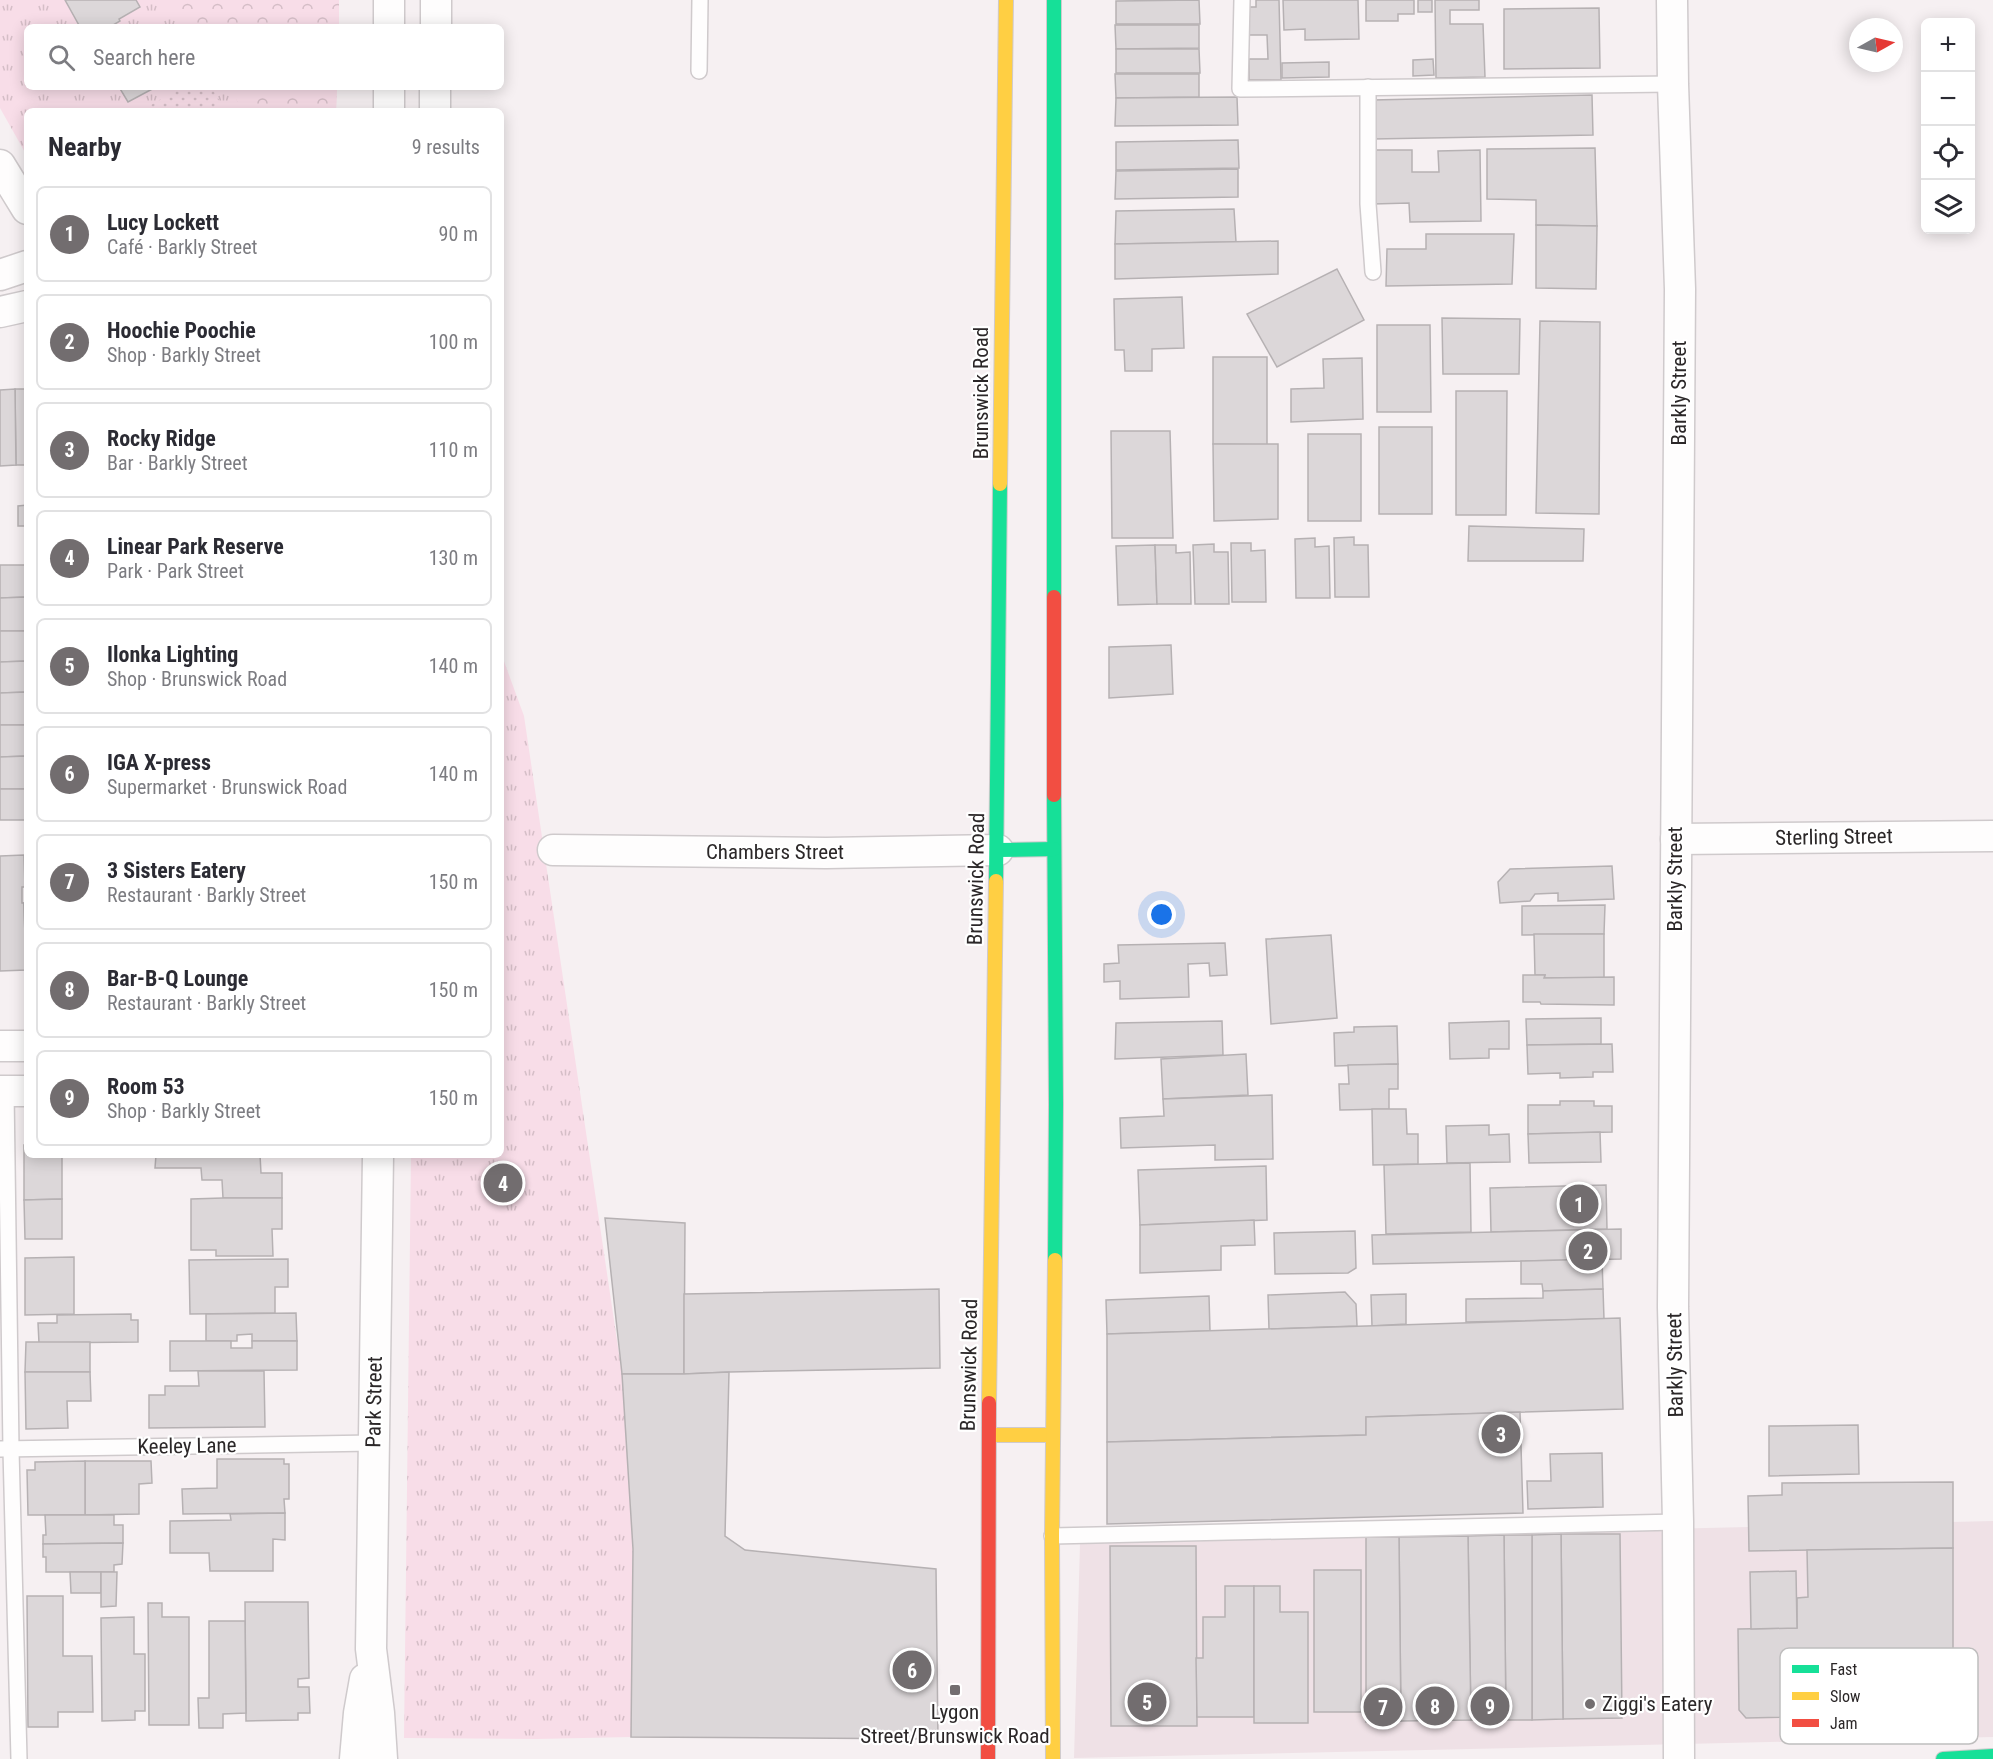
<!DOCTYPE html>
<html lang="en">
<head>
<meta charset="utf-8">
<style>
  :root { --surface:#fff; --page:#f7f7f7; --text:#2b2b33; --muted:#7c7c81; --line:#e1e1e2; --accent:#726d6f }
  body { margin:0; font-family:"Roboto Condensed",sans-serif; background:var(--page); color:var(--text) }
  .controls { position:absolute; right:18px; top:18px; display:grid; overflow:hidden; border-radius:9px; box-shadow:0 3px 15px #0003 }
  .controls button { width:54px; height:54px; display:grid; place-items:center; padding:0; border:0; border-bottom:2px solid var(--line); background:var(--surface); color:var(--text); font:30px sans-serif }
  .compass { position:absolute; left:1849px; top:18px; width:54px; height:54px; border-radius:50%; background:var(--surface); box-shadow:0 3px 15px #0003; rotate:82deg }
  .you { position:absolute; left:1162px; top:915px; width:21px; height:21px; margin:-15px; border:4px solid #fff; border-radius:50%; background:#1a73e8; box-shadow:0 0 0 9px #1a73e833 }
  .badge { display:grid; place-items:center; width:39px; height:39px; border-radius:50%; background:var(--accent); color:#fff; font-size:20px; font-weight:700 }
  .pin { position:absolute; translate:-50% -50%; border:3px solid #fff; box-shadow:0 2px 6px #0006 }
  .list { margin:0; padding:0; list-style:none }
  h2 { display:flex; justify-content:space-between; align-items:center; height:78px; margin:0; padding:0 24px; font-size:26px }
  h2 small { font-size:20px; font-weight:400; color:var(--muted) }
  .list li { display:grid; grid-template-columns:39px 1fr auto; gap:18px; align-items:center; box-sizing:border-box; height:96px; margin:0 12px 12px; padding:0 12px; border:2px solid var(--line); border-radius:9px }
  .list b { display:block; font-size:22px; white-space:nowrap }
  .list p { margin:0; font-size:20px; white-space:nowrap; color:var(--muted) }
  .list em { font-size:20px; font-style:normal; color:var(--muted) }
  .icon { flex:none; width:33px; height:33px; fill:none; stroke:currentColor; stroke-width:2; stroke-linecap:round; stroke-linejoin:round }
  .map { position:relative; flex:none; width:1993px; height:1759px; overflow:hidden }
  .search { position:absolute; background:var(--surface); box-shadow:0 3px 15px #0003; left:24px; top:24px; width:480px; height:66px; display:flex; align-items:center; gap:15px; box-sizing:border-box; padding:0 21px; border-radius:9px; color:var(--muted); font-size:22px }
  .panel { position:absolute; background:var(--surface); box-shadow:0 3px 15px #0003; left:24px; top:108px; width:480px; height:1050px; border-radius:9px }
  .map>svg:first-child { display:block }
</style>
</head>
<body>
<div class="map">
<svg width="1993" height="1759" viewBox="0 0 1993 1759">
  <defs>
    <pattern id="grass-tufts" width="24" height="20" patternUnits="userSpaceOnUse" patternTransform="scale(1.5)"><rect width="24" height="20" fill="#f8dde8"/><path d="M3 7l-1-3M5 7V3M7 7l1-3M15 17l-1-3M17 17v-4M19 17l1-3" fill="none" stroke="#d5bec7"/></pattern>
    <pattern id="forest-crowns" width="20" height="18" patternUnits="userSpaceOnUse" patternTransform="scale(1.5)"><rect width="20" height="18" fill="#f8dde8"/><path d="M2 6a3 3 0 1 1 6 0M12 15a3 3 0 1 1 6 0" fill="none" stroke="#d5bec7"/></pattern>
    <pattern id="garden-dots" width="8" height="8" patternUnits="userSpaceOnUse" patternTransform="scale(1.5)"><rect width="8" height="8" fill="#f8dde8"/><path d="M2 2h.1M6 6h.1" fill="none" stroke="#d5bec7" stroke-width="1.8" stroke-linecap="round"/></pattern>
  </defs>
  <rect width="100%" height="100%" fill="#f6f0f2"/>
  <polygon fill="#efe1e6" points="1993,1521 1993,1737 1074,1758 1080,1543"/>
  <g fill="url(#grass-tufts)">
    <polygon points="0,0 339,0 339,27 27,27 27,87 337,87 336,111 27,111 27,156 0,108"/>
    <polygon points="501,653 524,716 622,1374 633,1549 631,1737 536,1739 404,1738 411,1155 501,1155"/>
  </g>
  <g fill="url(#forest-crowns)">
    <polygon points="174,0 339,0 339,27 191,27"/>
    <polygon points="228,87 337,87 336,111 244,111"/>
  </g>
  <polygon fill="url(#garden-dots)" points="181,87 211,87 226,111 141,111"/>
  <g fill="#dcd7d9" stroke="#b6b1b3" stroke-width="1.5">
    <polygon points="65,0 136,0 140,7 119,19 120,21 110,27 80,27"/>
    <polygon points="1199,0 1200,24 1116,24 1116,1"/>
    <polygon points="1256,0 1279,0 1281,80 1249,80 1249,59 1268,59 1267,35 1248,35 1248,7 1256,7"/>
    <polygon points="1283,0 1358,0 1359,39 1305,40 1305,29 1284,30"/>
    <polygon points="1366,0 1414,0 1414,14 1398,14 1398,21 1366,21"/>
    <rect x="1418" y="0" width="14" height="12"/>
    <polygon points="1435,0 1479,0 1479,10 1450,10 1450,24 1483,24 1485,77 1436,78"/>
    <polygon points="1599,8 1600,68 1504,69 1504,9"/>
    <polygon points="1115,25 1199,25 1199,48 1116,49"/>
    <polygon points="1116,49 1199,49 1200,73 1116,73"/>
    <polygon points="1433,59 1434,75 1413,76 1413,60"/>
    <polygon points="1329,62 1329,77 1282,78 1282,63"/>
    <polygon points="1115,74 1199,74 1199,97 1116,98"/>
    <polygon points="119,87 156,87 128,102"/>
    <polygon points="1592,95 1593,135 1373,139 1373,100"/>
    <polygon points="1237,97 1238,125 1115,126 1116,98"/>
    <polygon points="1238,140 1239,168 1116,170 1116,142"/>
    <polygon points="1595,148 1597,226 1536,225 1536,200 1487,199 1487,149"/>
    <polygon points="1373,150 1412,150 1412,172 1439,172 1438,151 1480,150 1481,221 1410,222 1409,203 1373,204"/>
    <polygon points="1238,169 1238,197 1115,199 1116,171"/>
    <polygon points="1234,209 1236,242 1115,244 1116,211"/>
    <polygon points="1536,225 1597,226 1596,289 1536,288"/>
    <polygon points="1426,234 1514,234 1512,284 1386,286 1387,249 1426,249"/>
    <polygon points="1278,241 1278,274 1115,279 1115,244"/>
    <polygon points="1337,269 1364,320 1277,367 1247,314"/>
    <polygon points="1182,297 1184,348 1152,349 1152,371 1125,371 1124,350 1115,350 1114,299"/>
    <polygon points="1442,318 1520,319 1519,374 1443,374"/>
    <polygon points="1540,321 1600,322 1599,514 1536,513"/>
    <polygon points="1377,325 1430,325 1431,412 1377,412"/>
    <polygon points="1213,357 1267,357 1267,445 1213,444"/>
    <polygon points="1362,358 1363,419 1291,422 1291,389 1324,388 1323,359"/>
    <polygon points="15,389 27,389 27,465 16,465"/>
    <polygon points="15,389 16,465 0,466 0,390"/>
    <polygon points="1456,391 1507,391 1506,515 1456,515"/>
    <rect x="1379" y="427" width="53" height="87"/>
    <polygon points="1111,431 1170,431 1173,538 1112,538"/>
    <rect x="1308" y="434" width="53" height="87"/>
    <polygon points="1213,444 1278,444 1278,519 1214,521"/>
    <polygon points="27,505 27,526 18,526 18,506"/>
    <polygon points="1469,526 1584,529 1583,561 1468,561"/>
    <polygon points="1354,537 1354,545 1368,545 1369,597 1335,597 1334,538"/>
    <polygon points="1315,538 1315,547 1329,546 1330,598 1296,598 1295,539"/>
    <polygon points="1231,543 1251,543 1251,551 1265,550 1266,602 1232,602"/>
    <polygon points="1214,544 1214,552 1228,552 1229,604 1195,604 1193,545"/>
    <polygon points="1155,545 1157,604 1118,605 1116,546"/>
    <polygon points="1155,545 1176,545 1176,553 1190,552 1191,604 1157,604"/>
    <polygon points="0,565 27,565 27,597 0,598"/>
    <polygon points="27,597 27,631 0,631 0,598"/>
    <polygon points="0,631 27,631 27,661 0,662"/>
    <polygon points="1171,645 1173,694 1109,698 1109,647"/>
    <polygon points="27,661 27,692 0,693 0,662"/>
    <polygon points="27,692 27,725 0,725 0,693"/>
    <polygon points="0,725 27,725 27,756 0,757"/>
    <polygon points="27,756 27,789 0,789 0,757"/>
    <rect x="0" y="789" width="27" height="31"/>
    <polygon points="24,855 25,887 22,887 22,903 24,903 26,970 0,971 0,856"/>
    <polygon points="1612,866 1614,899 1558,901 1558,893 1535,894 1530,901 1500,903 1498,882 1510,869"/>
    <polygon points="24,903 27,903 27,970 26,970"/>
    <polygon points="1605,905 1604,934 1522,935 1522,906"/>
    <polygon points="1534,934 1604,934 1604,978 1544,978 1545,975 1535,975"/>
    <polygon points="1331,935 1337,1018 1271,1024 1266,939"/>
    <polygon points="1225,943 1227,975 1210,976 1209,963 1188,964 1189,997 1120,999 1120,981 1104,982 1104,964 1119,963 1118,945"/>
    <polygon points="1523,975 1545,975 1544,978 1614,977 1614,1005 1541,1004 1540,1002 1523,1002"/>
    <polygon points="1601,1018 1601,1044 1527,1045 1526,1019"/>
    <polygon points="1222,1021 1223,1055 1115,1059 1116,1023"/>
    <polygon points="1509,1021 1509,1049 1489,1049 1489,1058 1450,1059 1449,1023"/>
    <polygon points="1397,1026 1398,1064 1335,1066 1334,1033 1354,1032 1354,1027"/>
    <polygon points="1612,1044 1613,1072 1593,1072 1593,1077 1560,1078 1560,1073 1528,1074 1527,1045"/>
    <polygon points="1246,1054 1248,1095 1163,1099 1161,1059"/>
    <polygon points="1398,1064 1398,1089 1389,1089 1389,1109 1340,1110 1339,1084 1349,1084 1348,1065"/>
    <polygon points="1272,1095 1273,1159 1215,1160 1215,1145 1121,1148 1120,1118 1164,1116 1163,1099"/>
    <polygon points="1560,1101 1594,1101 1594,1106 1612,1106 1612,1132 1528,1134 1528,1105 1560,1105"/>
    <polygon points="1372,1109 1406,1109 1407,1134 1418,1134 1418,1164 1373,1165"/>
    <polygon points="1489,1125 1489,1135 1509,1134 1510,1162 1447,1163 1446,1126"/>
    <polygon points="1600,1132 1601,1162 1529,1163 1528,1134"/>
    <polygon points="24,1145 27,1145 27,1155 62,1155 62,1199 24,1200"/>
    <polygon points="156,1155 260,1155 261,1173 282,1173 282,1198 223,1198 222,1180 202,1180 201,1168 155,1168"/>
    <polygon points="1470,1163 1471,1232 1386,1234 1384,1165"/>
    <polygon points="1266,1166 1267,1220 1140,1225 1138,1170"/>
    <polygon points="1606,1185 1607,1229 1491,1232 1490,1188"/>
    <polygon points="223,1198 282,1198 282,1229 272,1229 273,1256 216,1256 216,1250 191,1250 191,1199"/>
    <polygon points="62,1199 62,1239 25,1239 24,1200"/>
    <polygon points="605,1218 685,1223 684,1374 622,1374"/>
    <polygon points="1254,1220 1255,1245 1221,1246 1221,1270 1140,1273 1140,1225"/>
    <polygon points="1621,1229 1621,1259 1373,1264 1372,1235"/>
    <polygon points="1355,1231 1356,1268 1348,1273 1275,1274 1274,1233"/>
    <polygon points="74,1257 74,1314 25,1315 25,1258"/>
    <polygon points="288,1259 288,1287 275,1287 275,1313 190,1314 189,1260"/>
    <polygon points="1602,1259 1603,1289 1543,1291 1542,1284 1521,1284 1521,1261"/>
    <polygon points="939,1289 940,1368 729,1372 684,1374 684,1294"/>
    <polygon points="1603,1289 1604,1319 1466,1322 1466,1299 1543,1298 1543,1291"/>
    <polygon points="1345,1292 1356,1304 1357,1326 1269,1329 1268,1295"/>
    <polygon points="1406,1294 1406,1324 1372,1326 1371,1295"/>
    <polygon points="1209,1296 1210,1331 1107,1334 1106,1300"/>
    <polygon points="296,1313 297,1341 252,1341 252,1334 237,1335 237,1341 206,1341 206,1314"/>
    <polygon points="131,1314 131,1320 138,1320 138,1342 39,1343 38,1323 57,1323 57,1315"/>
    <polygon points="1620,1318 1623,1409 1366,1417 1366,1435 1107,1442 1107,1334"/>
    <polygon points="170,1341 231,1341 231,1348 252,1348 252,1341 297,1341 297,1370 170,1371"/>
    <polygon points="26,1342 90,1342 90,1372 25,1372"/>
    <polygon points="198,1371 264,1371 265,1427 149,1428 149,1395 165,1395 165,1386 199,1386"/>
    <polygon points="25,1372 90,1372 91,1401 67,1401 68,1428 26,1429"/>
    <polygon points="729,1372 725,1536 745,1550 936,1569 938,1739 631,1737 633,1549 622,1374 684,1374"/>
    <polygon points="1520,1412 1523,1513 1107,1524 1107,1442 1366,1435 1366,1417"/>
    <polygon points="1858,1425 1859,1474 1769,1476 1769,1426"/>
    <polygon points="1602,1453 1603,1507 1528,1509 1527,1481 1551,1481 1550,1454"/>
    <polygon points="217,1459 284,1459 284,1464 289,1464 289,1499 284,1499 285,1513 183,1514 182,1489 217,1488"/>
    <polygon points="85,1461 151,1461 152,1483 139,1484 139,1514 85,1515"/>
    <polygon points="85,1461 85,1515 28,1515 27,1470 35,1470 35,1462"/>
    <polygon points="1953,1482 1953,1548 1749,1551 1748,1496 1782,1495 1782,1483"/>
    <polygon points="285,1513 285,1540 273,1539 273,1571 210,1571 209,1553 170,1553 170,1521 231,1520 230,1514"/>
    <polygon points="45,1515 114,1515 114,1525 123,1525 123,1543 43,1544 43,1535 46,1535"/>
    <polygon points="1561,1534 1620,1534 1622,1718 1563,1719"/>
    <polygon points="1561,1534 1563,1719 1532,1720 1532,1535"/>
    <polygon points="1504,1535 1532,1535 1532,1720 1506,1720"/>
    <polygon points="1504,1535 1506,1720 1471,1720 1468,1536"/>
    <polygon points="1468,1536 1471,1720 1401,1721 1399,1537"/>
    <polygon points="1366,1537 1399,1537 1401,1721 1366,1722"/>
    <polygon points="123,1543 122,1564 114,1565 114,1572 46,1572 46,1557 43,1557 43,1544"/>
    <polygon points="1110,1546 1196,1546 1197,1726 1111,1726"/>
    <polygon points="1953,1548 1953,1713 1746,1718 1739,1710 1738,1629 1797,1628 1797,1598 1808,1597 1807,1550"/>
    <rect x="1314" y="1570" width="47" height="142"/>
    <polygon points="1796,1571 1797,1628 1751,1629 1750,1572"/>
    <polygon points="70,1572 101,1572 101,1593 71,1593"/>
    <polygon points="101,1572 117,1572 116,1606 101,1607"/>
    <polygon points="1225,1586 1254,1586 1254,1717 1197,1717 1196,1658 1203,1658 1203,1617 1225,1617"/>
    <polygon points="1254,1586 1280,1586 1280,1612 1308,1612 1308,1723 1254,1723"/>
    <polygon points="27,1596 63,1596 63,1656 92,1656 93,1712 58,1712 58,1727 28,1727"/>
    <polygon points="245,1602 308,1602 309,1678 298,1679 298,1687 309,1687 310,1713 298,1713 298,1720 246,1721"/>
    <polygon points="148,1603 162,1603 162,1617 189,1617 189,1725 149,1725"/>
    <polygon points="134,1617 134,1654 145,1654 145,1711 135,1711 135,1720 102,1721 101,1618"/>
    <polygon points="209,1621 245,1621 246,1713 223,1714 223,1728 199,1728 198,1698 209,1698"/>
  </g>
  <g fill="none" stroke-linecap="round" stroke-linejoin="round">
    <defs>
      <g id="lane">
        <polyline points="1242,0 1240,89 1673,84"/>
        <polyline points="699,71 700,0"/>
        <polyline points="1368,87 1368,204 1373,272"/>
        <polyline points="6,1091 11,1450 19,1759"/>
        <polyline points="0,1449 373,1443"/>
        <polyline points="1052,1536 1678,1522"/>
      </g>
      <g id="street">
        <polyline points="1672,0 1673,84 1680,289 1673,1307 1678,1522 1679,1759"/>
        <polyline points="389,27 389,0"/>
        <polyline points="436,27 436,0"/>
        <polyline points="389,111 389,87"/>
        <polyline points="435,111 435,87"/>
        <polyline points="0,165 27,209"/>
        <polyline points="0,275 27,266"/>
        <polyline points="0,312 27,306"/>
        <polyline points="1676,839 1993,836"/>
        <polyline points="553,850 826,853 998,850"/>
        <polyline points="0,1046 27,1046"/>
        <polyline points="0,1091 27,1091"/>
        <polyline points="378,1155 371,1649 379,1713 382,1759"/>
        <polyline points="355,1759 359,1713 365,1679"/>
      </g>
      <g id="fast">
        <polyline points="1054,0 1054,597"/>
        <polyline points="1054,795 1056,1104 1055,1260"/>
        <polyline points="998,850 1054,849"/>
        <polyline points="996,881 1000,484"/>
        <polyline points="1943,1759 1993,1756"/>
      </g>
      <g id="slow">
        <polyline points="1000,484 1006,0"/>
        <polyline points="989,1403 996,881"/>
        <polyline points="989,1435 1052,1435"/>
        <polyline points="1053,1759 1052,1536 1055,1260"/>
      </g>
      <g id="jam">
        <polyline points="1054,597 1054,795"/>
        <polyline points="988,1759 989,1403"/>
      </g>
    </defs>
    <use href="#lane" stroke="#cfcacc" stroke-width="18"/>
    <use href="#street" stroke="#cfcacc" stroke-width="33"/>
    <use href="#fast" stroke="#cfcacc" stroke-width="16"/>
    <use href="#slow" stroke="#cfcacc" stroke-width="16"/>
    <use href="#jam" stroke="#cfcacc" stroke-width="16"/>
    <use href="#lane" stroke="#fefdfd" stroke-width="15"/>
    <use href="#street" stroke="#fefdfd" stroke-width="30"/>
    <use href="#fast" stroke="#16e098" stroke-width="14"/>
    <use href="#slow" stroke="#ffcf43" stroke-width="14"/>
    <use href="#jam" stroke="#f24e42" stroke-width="14"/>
  </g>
  <g fill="#726d6f" stroke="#fff" stroke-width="2">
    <rect x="949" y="1684" width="12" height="12" rx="3"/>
    <circle cx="1590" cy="1704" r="6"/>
  </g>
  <g text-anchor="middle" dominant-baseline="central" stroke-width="4.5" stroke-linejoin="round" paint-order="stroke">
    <g font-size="21" fill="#2b2728" stroke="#fff">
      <text transform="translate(981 393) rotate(-90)">Brunswick Road</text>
      <text transform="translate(1679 393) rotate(-90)">Barkly Street</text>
      <text transform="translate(1834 837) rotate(-1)">Sterling Street</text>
      <text x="775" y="852">Chambers Street</text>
      <text transform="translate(976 879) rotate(-89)">Brunswick Road</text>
      <text transform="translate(1675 879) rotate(-90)">Barkly Street</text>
      <text transform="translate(969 1365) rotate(-89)">Brunswick Road</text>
      <text transform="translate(1675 1365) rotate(-91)">Barkly Street</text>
      <text transform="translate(374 1402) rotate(-89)">Park Street</text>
      <text transform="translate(187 1446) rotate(-1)">Keeley Lane</text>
    </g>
    <g font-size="21" fill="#2b2728" stroke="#fff" text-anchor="start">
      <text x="1602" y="1704">Ziggi's Eatery</text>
      <text x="955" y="1712" text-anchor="middle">Lygon<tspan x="955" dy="24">Street/Brunswick Road</tspan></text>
    </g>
  </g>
  <rect x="1780" y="1648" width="198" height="96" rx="9" fill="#fff" stroke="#bfbebe" stroke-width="1.5"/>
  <rect x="1792" y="1665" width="27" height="8" fill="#16e098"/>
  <rect x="1792" y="1692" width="27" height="8" fill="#ffcf43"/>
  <rect x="1792" y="1719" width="27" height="8" fill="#f24e42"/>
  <g font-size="16" fill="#2b2728">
    <text x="1830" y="1675">Fast</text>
    <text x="1830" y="1702">Slow</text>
    <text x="1830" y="1729">Jam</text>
  </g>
</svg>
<div class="controls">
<button>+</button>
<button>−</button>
<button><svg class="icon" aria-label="locate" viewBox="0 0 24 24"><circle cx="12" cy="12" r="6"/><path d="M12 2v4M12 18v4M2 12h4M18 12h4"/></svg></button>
<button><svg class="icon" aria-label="layers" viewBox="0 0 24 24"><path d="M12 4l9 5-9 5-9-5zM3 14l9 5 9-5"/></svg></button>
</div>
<svg class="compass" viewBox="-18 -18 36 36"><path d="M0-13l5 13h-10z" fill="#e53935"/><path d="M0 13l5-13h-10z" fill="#7c7c81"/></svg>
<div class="you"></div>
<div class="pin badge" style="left:1579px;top:1204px">1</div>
<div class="pin badge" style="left:1588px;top:1251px">2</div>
<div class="pin badge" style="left:1501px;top:1434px">3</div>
<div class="pin badge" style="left:503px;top:1183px">4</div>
<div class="pin badge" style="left:1147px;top:1702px">5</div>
<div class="pin badge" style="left:912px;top:1670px">6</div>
<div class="pin badge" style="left:1383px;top:1707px">7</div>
<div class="pin badge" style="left:1435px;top:1706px">8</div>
<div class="pin badge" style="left:1490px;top:1706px">9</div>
<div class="search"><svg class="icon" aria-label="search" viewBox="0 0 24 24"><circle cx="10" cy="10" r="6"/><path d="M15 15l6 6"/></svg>Search here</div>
<section class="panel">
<h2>Nearby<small>9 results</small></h2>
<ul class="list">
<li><span class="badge">1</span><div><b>Lucy Lockett</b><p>Café · Barkly Street</p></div><em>90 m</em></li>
<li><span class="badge">2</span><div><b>Hoochie Poochie</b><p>Shop · Barkly Street</p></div><em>100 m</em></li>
<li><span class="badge">3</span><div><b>Rocky Ridge</b><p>Bar · Barkly Street</p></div><em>110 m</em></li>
<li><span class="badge">4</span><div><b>Linear Park Reserve</b><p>Park · Park Street</p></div><em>130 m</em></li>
<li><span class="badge">5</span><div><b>Ilonka Lighting</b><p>Shop · Brunswick Road</p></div><em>140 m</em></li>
<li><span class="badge">6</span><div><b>IGA X-press</b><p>Supermarket · Brunswick Road</p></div><em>140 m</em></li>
<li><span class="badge">7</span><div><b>3 Sisters Eatery</b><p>Restaurant · Barkly Street</p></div><em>150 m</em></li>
<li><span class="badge">8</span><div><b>Bar-B-Q Lounge</b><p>Restaurant · Barkly Street</p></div><em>150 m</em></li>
<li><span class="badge">9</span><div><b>Room 53</b><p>Shop · Barkly Street</p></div><em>150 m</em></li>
</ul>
</section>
</div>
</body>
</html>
